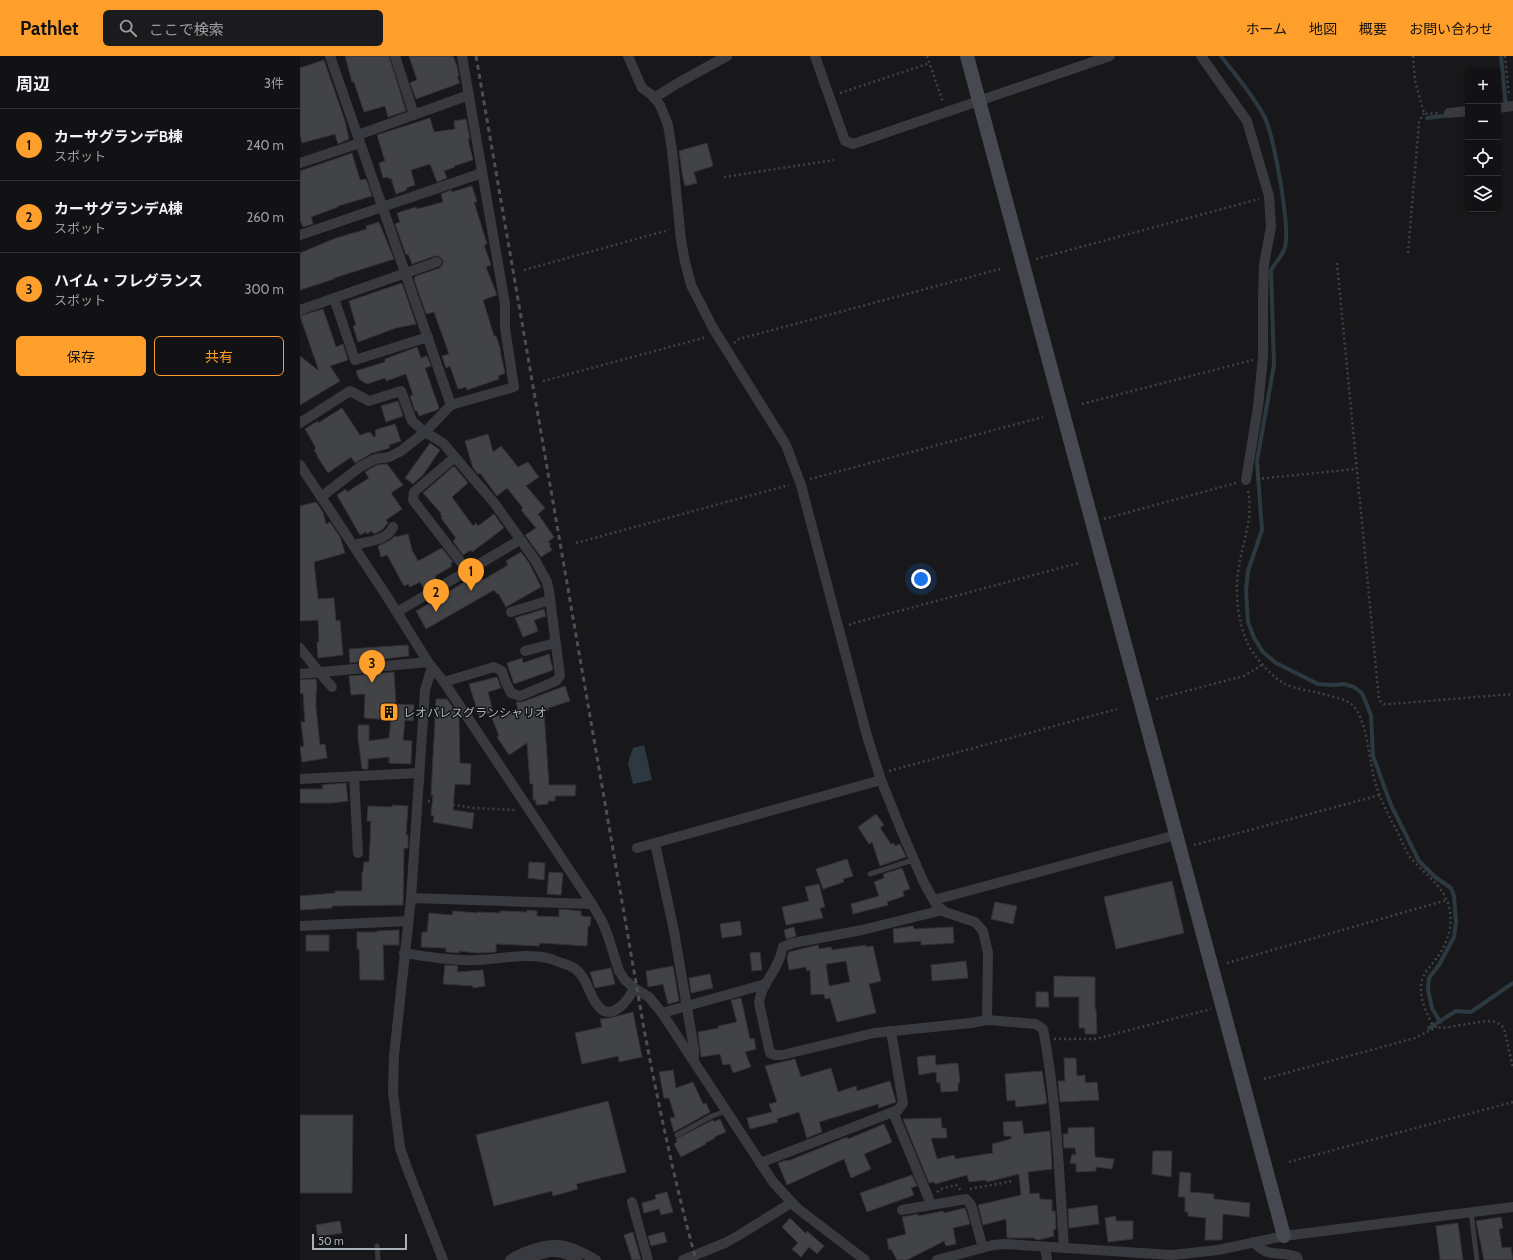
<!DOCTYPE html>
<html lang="ja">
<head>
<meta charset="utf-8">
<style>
  :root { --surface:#121214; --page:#1b1b1d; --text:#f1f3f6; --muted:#9c9ea0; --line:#313234; --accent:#ff9f2b }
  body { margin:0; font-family:Cabin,"Noto Sans JP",sans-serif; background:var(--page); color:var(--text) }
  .controls { position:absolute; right:12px; top:12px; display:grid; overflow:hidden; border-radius:6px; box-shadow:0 1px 3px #0004 }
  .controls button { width:36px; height:36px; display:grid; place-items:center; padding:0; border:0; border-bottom:1px solid var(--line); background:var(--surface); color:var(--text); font:20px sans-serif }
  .scale { position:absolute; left:12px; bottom:10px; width:95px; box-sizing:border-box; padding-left:4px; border:2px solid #a9b1bb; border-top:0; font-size:11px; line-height:14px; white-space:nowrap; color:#a9b1bb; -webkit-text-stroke:3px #131315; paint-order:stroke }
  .you { position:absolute; left:621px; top:523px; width:14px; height:14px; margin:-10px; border:3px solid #fff; border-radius:50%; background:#1a73e8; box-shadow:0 0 0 6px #1a73e833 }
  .badge { display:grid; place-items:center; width:26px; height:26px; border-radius:50%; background:var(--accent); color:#111; font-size:13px; font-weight:700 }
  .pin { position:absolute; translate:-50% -33px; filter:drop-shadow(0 1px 2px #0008) }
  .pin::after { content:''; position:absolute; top:21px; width:14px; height:12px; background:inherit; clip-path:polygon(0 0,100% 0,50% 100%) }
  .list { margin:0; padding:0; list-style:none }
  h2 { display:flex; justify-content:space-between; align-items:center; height:52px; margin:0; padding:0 16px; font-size:17px }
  h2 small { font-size:13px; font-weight:400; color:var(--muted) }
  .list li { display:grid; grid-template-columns:26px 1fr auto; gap:12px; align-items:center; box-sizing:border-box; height:72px; padding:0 16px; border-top:1px solid var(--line) }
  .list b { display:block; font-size:15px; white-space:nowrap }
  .list p { margin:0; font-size:13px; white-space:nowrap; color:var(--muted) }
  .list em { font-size:13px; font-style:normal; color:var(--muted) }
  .actions { display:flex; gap:8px; padding:12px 16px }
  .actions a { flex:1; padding:9px 0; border:1px solid var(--accent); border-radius:6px; text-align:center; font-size:14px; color:var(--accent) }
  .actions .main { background:var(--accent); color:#111 }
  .icon { flex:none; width:22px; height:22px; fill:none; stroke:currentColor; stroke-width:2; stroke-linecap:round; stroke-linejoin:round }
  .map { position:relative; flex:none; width:1213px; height:1204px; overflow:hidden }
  header { display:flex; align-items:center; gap:24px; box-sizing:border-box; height:56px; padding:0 20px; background:var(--accent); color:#111 }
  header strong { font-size:19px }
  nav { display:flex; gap:22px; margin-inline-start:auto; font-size:14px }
  .search { width:280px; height:36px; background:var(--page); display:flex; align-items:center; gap:10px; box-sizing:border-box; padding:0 14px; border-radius:6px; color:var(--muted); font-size:15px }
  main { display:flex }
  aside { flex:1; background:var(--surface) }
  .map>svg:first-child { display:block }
</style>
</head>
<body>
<header>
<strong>Pathlet</strong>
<div class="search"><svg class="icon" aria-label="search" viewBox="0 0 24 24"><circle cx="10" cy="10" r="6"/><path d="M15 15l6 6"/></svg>ここで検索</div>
<nav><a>ホーム</a><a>地図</a><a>概要</a><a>お問い合わせ</a></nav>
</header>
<main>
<aside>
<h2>周辺<small>3件</small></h2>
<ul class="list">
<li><span class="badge">1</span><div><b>カーサグランデB棟</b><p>スポット</p></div><em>240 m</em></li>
<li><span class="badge">2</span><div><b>カーサグランデA棟</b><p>スポット</p></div><em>260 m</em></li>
<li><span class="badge">3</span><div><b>ハイム・フレグランス</b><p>スポット</p></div><em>300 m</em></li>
</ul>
<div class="actions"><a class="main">保存</a><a>共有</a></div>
</aside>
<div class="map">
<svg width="1213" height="1204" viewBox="0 0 1213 1204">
  <rect width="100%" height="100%" fill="#18181a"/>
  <polygon fill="#2c3940" points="344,689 352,724 333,728 328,707 333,692"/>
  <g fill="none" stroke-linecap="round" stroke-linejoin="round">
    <g stroke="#2c3940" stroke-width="4">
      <path d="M921,0C936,20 954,40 965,62C974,80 992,178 984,194C981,202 974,207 971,215L974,309L957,405L962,474L948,515L946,534L948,566L954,582L963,596L976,607L1018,628L1034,629L1044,628L1054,631L1062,637L1071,659L1073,700L1091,749L1119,805L1135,821L1151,832L1154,840L1156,866L1154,881L1139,909L1129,922L1128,934L1132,952L1140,966"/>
      <polyline points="1201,0 1206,51"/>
      <polyline points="1127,62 1150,59"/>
      <polyline points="1129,972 1156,955 1171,956 1213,927"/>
    </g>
  </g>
  <g fill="#424347" stroke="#323237" fill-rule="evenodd">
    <polygon points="45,0 89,0 106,55 88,61 85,50 64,56 54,26 52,26"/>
    <polygon points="109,0 153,0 157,10 159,21 157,21 160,27 116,43 110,27 117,24"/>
    <polygon points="24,4 45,65 49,83 38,88 35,78 2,87 0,79 0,12"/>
    <polygon points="130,62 134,76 155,73 154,65 166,63 170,83 168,83 173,104 154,110 155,111 144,115 147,122 137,126 130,108 111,114 115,129 106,132 107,134 96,138 91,122 89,123 88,121 83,122 79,107 85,105 77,79"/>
    <polygon points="407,87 413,110 394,116 397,127 385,130 382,117 379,95"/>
    <polygon points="52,97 60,124 66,123 72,140 38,150 38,151 11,161 13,168 3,171 0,164 0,115"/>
    <polygon points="172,130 177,146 174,146 187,188 184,189 191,209 186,211 197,239 183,244 194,280 196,280 201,295 200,295 205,317 198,320 199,323 167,334 166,331 158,333 150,310 146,312 142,300 149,298 134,256 126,258 114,223 116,220 140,212 143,208 143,204 139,200 135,200 112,208 108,198 106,199 95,168 100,166 97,157 116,151 117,153 143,146 141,138 151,134 152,136"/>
    <polygon points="79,166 94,203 34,222 34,223 0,234 0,197 36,182 67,173 66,170"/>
    <polygon points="102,227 116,268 96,272 58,286 53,270 56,269 49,245"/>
    <polygon points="23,253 36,291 43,288 48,304 30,310 40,325 0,349 0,300 19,315 0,260"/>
    <polygon points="117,291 121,302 127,300 131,310 125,312 139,352 137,354 119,360 117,355 115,355 110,340 113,339 106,318 86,325 85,322 67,328 59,323 56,315 85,306 85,303"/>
    <polygon points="98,345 103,360 86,366 81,350"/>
    <polygon points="42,352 60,379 70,376 74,381 76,380 75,374 95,368 101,385 89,389 90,392 72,397 55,407 51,401 28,417 17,400 18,400 14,394 16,392 5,373 18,365 18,367"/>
    <polygon points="188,378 193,396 201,390 218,411 228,406 239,421 226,430 245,452 238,458 254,481 248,486 251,488 249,489 252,494 241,501 225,479 236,472 221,454 223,452 207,432 197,440 180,417 178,418 173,412 165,385"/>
    <polygon points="130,387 140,394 123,419 113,428 105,422"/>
    <polygon points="87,408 103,429 91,437 102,453 86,464 88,467 82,474 74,478 72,475 67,478 66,476 60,479 37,439 46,433 47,436 69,422 65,416 77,409"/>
    <polygon points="154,410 168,427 152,441 173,470 176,467 178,470 194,458 204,472 172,496 171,494 163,499 153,485 156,482 141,462 142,461 140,457 141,457 123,437"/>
    <polygon points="16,446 23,456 26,468 30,466 40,481 45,497 14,506 18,543 34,542 36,565 40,564 43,599 18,602 17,586 19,586 18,564 0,565 0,450"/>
    <polygon points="108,478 112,494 118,505 142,492 153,506 150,507 152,510 135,520 137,525 124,533 120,526 110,531 108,528 104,530 87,499 81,501 78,490 89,485 95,480 96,481"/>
    <polygon points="221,496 229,507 241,531 206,551 198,537 197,538 194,534 126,573 116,555 132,546 130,544 144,536 145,538 179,517 183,524 208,509 206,505"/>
    <polygon points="244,553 246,560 234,564 238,575 223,581 215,562"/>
    <polygon points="108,589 109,600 50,607 49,593"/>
    <polygon points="249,598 253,614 214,628 207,607 222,602 223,607"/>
    <polygon points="94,616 96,648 114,649 113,665 105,664 103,684 112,685 111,708 89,707 89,701 68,703 68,713 62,713 58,682 58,669 69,669 69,685 89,682 91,664 64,662 65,638 51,639 49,620"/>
    <polygon points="197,621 201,632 188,636 193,656 179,660 169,628"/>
    <polygon points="16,623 17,636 16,636 16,652 20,689 25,688 27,702 2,706 0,691 4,690 1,666 5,666 3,637 0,638 0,624"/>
    <polygon points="265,630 270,645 248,652 249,654 244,656 249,729 276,729 275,740 255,740 255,745 248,745 248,748 236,749 236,744 233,744 233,728 230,728 227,687 209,699 197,681 199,680 192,662 218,653 216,646 222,646"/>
    <polygon points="136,643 147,643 159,660 160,707 171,708 170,729 155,728 153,754 174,757 172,773 133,766 134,760 131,759 133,739 131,739"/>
    <polygon points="46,727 48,745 32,747 0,747 0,733 23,733 22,729"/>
    <polygon points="92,749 108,750 106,779 108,779 108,792 104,792 103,849 32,850 32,852 0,854 0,840 35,837 35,835 62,835 62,816 63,816 64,806 69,806 71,765 67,765 68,750 92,751"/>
    <polygon points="576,758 584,769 580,772 591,788 594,787 595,790 600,788 606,801 580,810 572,786 569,788 558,771"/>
    <polygon points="547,803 553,820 543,823 544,826 523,833 516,813"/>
    <polygon points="229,806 245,807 244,824 228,822"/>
    <polygon points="602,812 610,833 603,835 604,840 587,846 588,849 553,858 551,848 579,840 574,826 584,822 583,818"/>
    <polygon points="249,816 263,817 261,839 247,838"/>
    <polygon points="872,825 884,877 816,893 804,841"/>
    <polygon points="519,828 525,851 520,852 523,862 486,869 482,851 509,845 505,831"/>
    <polygon points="695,846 717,850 713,868 691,863"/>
    <polygon points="259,853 281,855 281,860 291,861 290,870 288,870 287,890 240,887 239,890 196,888 196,896 177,897 159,895 159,897 146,896 146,892 121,891 122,876 127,876 129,857 152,859 153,855 177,857 177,856 200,857 200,855 227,856 227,854 237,855 237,860 259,861"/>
    <polygon points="440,865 442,879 422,882 420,868"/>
    <polygon points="613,870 614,873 653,871 654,887 621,889 621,885 594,887 593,873"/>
    <polygon points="494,871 496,880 486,883 484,874"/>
    <polygon points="99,874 99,889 83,889 84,924 60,924 59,893 57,893 57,876 77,876 77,875"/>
    <rect x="6" y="879" width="23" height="16"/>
    <path d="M518,889L519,893L531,891L532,894L566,889V891L573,890L581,925L569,928L576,957L537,966L530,942L525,943L524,938L511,939L510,914L507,915L506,911L489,914L487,901L489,896ZM546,905L550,926L529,930L526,908Z"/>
    <polygon points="460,896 462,914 452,915 450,897"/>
    <polygon points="666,905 668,922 632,925 631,909"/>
    <polygon points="145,909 158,910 157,916 183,914 185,930 173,932 173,930 143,928"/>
    <polygon points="373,910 379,945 368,948 363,928 348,931 346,915"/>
    <polygon points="311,912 315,928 295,932 290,916"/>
    <polygon points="410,918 413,932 391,937 389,922"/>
    <polygon points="754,920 795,921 795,953 796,953 797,978 785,978 785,972 779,972 779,941 754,941"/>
    <polygon points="736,936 748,936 749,951 736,951"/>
    <polygon points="441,942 450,983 454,982 456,993 445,996 451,1011 433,1017 430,1008 423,1009 420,998 401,1001 398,976 419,972 418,970 437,966 431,944"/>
    <polygon points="333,956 342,1001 319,1006 318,1000 282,1008 275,977 302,971 300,963 310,962"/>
    <polygon points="635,999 636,1009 658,1007 660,1027 658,1027 658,1035 641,1036 640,1026 637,1027 636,1016 619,1019 617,1001"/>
    <polygon points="764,1002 776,1002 777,1020 785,1019 785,1027 797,1026 799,1044 760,1046 758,1025 765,1025"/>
    <polygon points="495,1003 501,1021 531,1012 538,1036 556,1030 557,1035 590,1025 596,1046 579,1052 578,1048 519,1066 522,1076 507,1082 499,1056 477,1063 478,1066 450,1073 447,1062 472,1056 469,1048 477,1046 465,1010"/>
    <polygon points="373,1014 376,1032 393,1026 403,1048 406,1047 410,1056 374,1076 370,1062 375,1061 369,1042 364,1042 359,1016"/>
    <polygon points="742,1015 747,1047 745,1047 745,1048 716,1051 715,1044 707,1045 705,1018"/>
    <polygon points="308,1045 326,1116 276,1128 278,1133 253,1140 252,1135 194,1150 176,1079"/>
    <polygon points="0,1059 53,1059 52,1137 0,1137"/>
    <polygon points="641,1062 642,1072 646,1072 647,1082 631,1082 637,1103 654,1099 655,1103 693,1097 692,1088 711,1083 711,1080 704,1080 703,1066 722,1065 724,1078 750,1075 752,1113 728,1116 730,1138 739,1137 740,1143 752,1144 752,1155 755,1155 756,1173 753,1174 754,1180 738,1184 735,1183 735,1182 707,1182 706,1163 683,1169 678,1149 721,1139 719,1118 687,1126 686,1124 669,1126 667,1119 635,1128 634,1126 629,1127 603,1063"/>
    <polygon points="420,1063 426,1076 414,1081 415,1082 405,1087 406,1088 381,1101 374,1088 377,1086 376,1083 413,1064 414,1066"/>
    <polygon points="584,1068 592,1086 564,1098 571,1113 551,1122 544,1103 487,1129 478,1107 487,1104 488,1105 547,1081 548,1083"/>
    <polygon points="794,1071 795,1101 814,1103 812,1113 796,1111 796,1115 776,1116 776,1108 770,1107 772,1098 776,1099 775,1092 764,1092 763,1078 768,1078 768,1072"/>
    <polygon points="853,1095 872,1095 871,1121 852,1118"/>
    <polygon points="880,1116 891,1117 890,1136 914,1138 914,1143 950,1147 949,1161 923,1158 922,1184 905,1184 906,1162 888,1160 888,1156 885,1156 885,1141 878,1141"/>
    <polygon points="612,1119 617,1130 611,1132 614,1139 567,1156 560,1137"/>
    <polygon points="367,1136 373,1156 361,1159 359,1153 344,1157 342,1147 356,1143 355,1139"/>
    <polygon points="797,1149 799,1168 769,1172 768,1153"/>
    <polygon points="665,1152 670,1168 653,1172 656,1188 646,1190 644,1185 607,1204 597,1204 591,1193 589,1194 587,1183 606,1178 602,1161 618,1158 618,1160 643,1155 644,1157"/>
    <polygon points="816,1160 816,1165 833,1165 833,1183 808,1186 805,1162"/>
    <polygon points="1201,1161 1203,1172 1199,1173 1202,1192 1211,1191 1213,1204 1184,1204 1176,1165"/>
    <polygon points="490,1162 506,1178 507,1175 524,1190 517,1198 509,1191 501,1201 492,1193 498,1187 482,1171"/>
    <polygon points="40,1165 42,1177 18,1181 16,1169"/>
    <polygon points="1158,1167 1163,1204 1140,1204 1136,1170"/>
    <polygon points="333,1176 341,1204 332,1204 324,1179"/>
    <polygon points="364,1176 367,1186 351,1190 348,1180"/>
  </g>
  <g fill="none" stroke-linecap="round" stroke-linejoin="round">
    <g stroke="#3e4247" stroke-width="2.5" stroke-dasharray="2 3" stroke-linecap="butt">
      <polyline points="627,0 643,46"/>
      <polyline points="1113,0 1115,25 1124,57 1128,58 1139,57"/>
      <polyline points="1205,0 1209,40"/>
      <polyline points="540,37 630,7"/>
      <polyline points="424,121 534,104"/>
      <polyline points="1108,197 1119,66 1124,57"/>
      <polyline points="736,203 959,143"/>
      <polyline points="1037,207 1079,644 1084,648 1090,648 1213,638"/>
      <polyline points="224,214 369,174"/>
      <polyline points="434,287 439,283 700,213"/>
      <polyline points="243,325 407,281"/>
      <polyline points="782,348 953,304"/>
      <polyline points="510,423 743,361"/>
      <polyline points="957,423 1056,413"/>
      <path d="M948,435C954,463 941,489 938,517C935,539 938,565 947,586C952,599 973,622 985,628C995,633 1012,635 1023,638C1031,641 1043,642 1050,647C1068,660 1069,708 1076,729C1082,747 1091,764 1100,781C1103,788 1106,795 1110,801C1122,816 1140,827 1147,845C1155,865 1149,886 1136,903C1130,911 1121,919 1121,930C1120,944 1127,958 1133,970L1142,972L1186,965C1194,965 1198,966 1204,972L1213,1012"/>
      <polyline points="804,463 936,427"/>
      <polyline points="276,487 489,429"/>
      <polyline points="0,546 10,545"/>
      <polyline points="549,569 554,567 779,507"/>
      <polyline points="856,643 944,620 962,609"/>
      <polyline points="589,715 817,653"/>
      <polyline points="128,745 174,752 217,754"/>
      <polyline points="894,789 1080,739"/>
      <polyline points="927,907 1147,844"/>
      <polyline points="754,983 795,983 911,953"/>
      <polyline points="964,1023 1115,982 1137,971"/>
      <polyline points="989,1106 1213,1046"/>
      <polyline points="670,1133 713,1125"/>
      <polyline points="637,1136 643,1132 656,1129 661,1134"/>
    </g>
    <g stroke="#383a40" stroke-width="5">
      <polyline points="570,818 613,804"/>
      <polyline points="377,1079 412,1060 426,1055"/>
      <polyline points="1171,1156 1177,1204"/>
      <polyline points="77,1190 78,1204"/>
    </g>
    <g stroke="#383a40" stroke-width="10">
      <polyline points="30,0 151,349"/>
      <polyline points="95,0 114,59"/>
      <path d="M328,0L342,32L352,39L360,49L368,69L372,94L381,184L385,206L391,229L413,272L486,389L501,429L567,680L581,724L602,776L624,827L637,850L645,856L675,866L683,875L688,897L687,964L736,968L743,973C757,1045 759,1119 764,1191"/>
      <polyline points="515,0 545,85 553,88 810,0"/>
      <polyline points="901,0 947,65 969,140 971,171 964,208 963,242 963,301 958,351 946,424"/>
      <polyline points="354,42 378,27 427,0"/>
      <polyline points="1198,52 1213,50"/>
      <polyline points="1149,57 1168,55"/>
      <polyline points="58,79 169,39"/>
      <polyline points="0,107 60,87"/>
      <polyline points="0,179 182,117"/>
      <polyline points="34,242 55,304 128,281"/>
      <polyline points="0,254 137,206"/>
      <polyline points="0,367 50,335 69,345 101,335 112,365 125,376 143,387 195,448 235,504 247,526 249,535 260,620 256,625 220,640 211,637 206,627 202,615 194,611 144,626"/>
      <polyline points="155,401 114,436 113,444 167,514"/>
      <polyline points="0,409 86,539 128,606 144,626 292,848 303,867 309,883 319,915 325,924 334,932 349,941 362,957 473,1126 497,1152 565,1204"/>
      <polyline points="21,441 60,411 75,403 89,401 101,395 125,376 151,349 214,331 205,272 205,248 162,0"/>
      <path d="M53,489C66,486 87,485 93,471"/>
      <polyline points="97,556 220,484"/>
      <polyline points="211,556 250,544"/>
      <polyline points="0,592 19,616 32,631"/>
      <polyline points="225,595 255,587"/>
      <polyline points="132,611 125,634 111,842 94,1000 93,1036 100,1092 107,1112 143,1204"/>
      <polyline points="0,618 128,606"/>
      <polyline points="54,720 58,797"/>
      <polyline points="0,723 119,717"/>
      <polyline points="355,787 374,875 394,993 394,1000 393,1004"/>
      <polyline points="337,792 581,724"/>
      <polyline points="111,842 292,848"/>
      <polyline points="634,844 876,779"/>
      <path d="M643,854L562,874L493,887L483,891C481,896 481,901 478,906C472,920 460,932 459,947L470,997L475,999H482L574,977L671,967L687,964"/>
      <polyline points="0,870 108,865"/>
      <path d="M104,897C129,901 153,905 177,904C200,903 225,897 248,902C254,904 261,907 268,909C287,916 287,936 298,950C312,967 329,943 334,932"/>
      <polyline points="362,957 466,928"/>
      <polyline points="593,1056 631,1148"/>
      <polyline points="460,1107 598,1054 603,1047 591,975"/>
      <polyline points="332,1146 348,1204"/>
      <polyline points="602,1154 666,1143 671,1149 683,1192"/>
      <path d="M953,1186C972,1204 975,1193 997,1201L998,1204"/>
      <polyline points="745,1191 747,1204"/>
      <path d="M210,1204C216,1199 223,1197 230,1194C259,1184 271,1190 296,1204"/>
      <path d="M225,1204C245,1196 259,1191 277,1204"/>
      <polyline points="383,1204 425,1187 441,1178 491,1147"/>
      <polyline points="637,1204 693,1189 705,1188 872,1199 918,1194 984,1180 1213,1151"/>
    </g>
    <polyline stroke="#464a50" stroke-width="14" points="667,0 984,1180"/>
    <path stroke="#4b4f55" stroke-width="3" stroke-dasharray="5 4" stroke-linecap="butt" d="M176,0L344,973C359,1051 375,1128 396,1204"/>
  </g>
  <defs>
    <symbol id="building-square" viewBox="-11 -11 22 22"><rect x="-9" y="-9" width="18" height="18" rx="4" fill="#ff9f2b" stroke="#131315"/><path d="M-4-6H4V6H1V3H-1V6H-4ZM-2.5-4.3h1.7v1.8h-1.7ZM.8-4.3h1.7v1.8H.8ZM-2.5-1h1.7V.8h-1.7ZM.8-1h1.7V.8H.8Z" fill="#111"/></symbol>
  </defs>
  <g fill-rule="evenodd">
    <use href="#building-square" x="78" y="645" width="22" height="22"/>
  </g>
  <g text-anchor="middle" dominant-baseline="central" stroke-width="3" stroke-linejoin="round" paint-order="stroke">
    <g font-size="12" fill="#a9b1bb" stroke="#131315" text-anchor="start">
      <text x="103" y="656">レオパレスグランシャリオ</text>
    </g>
  </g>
</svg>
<div class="controls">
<button>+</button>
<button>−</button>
<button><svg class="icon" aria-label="locate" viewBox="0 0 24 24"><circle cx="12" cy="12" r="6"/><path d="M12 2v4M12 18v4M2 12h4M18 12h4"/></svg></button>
<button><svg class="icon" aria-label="layers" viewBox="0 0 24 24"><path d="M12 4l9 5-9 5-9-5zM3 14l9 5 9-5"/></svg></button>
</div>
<div class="scale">50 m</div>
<div class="you"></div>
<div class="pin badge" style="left:171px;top:535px">1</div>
<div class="pin badge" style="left:136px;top:556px">2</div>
<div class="pin badge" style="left:72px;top:627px">3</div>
</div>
</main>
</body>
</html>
